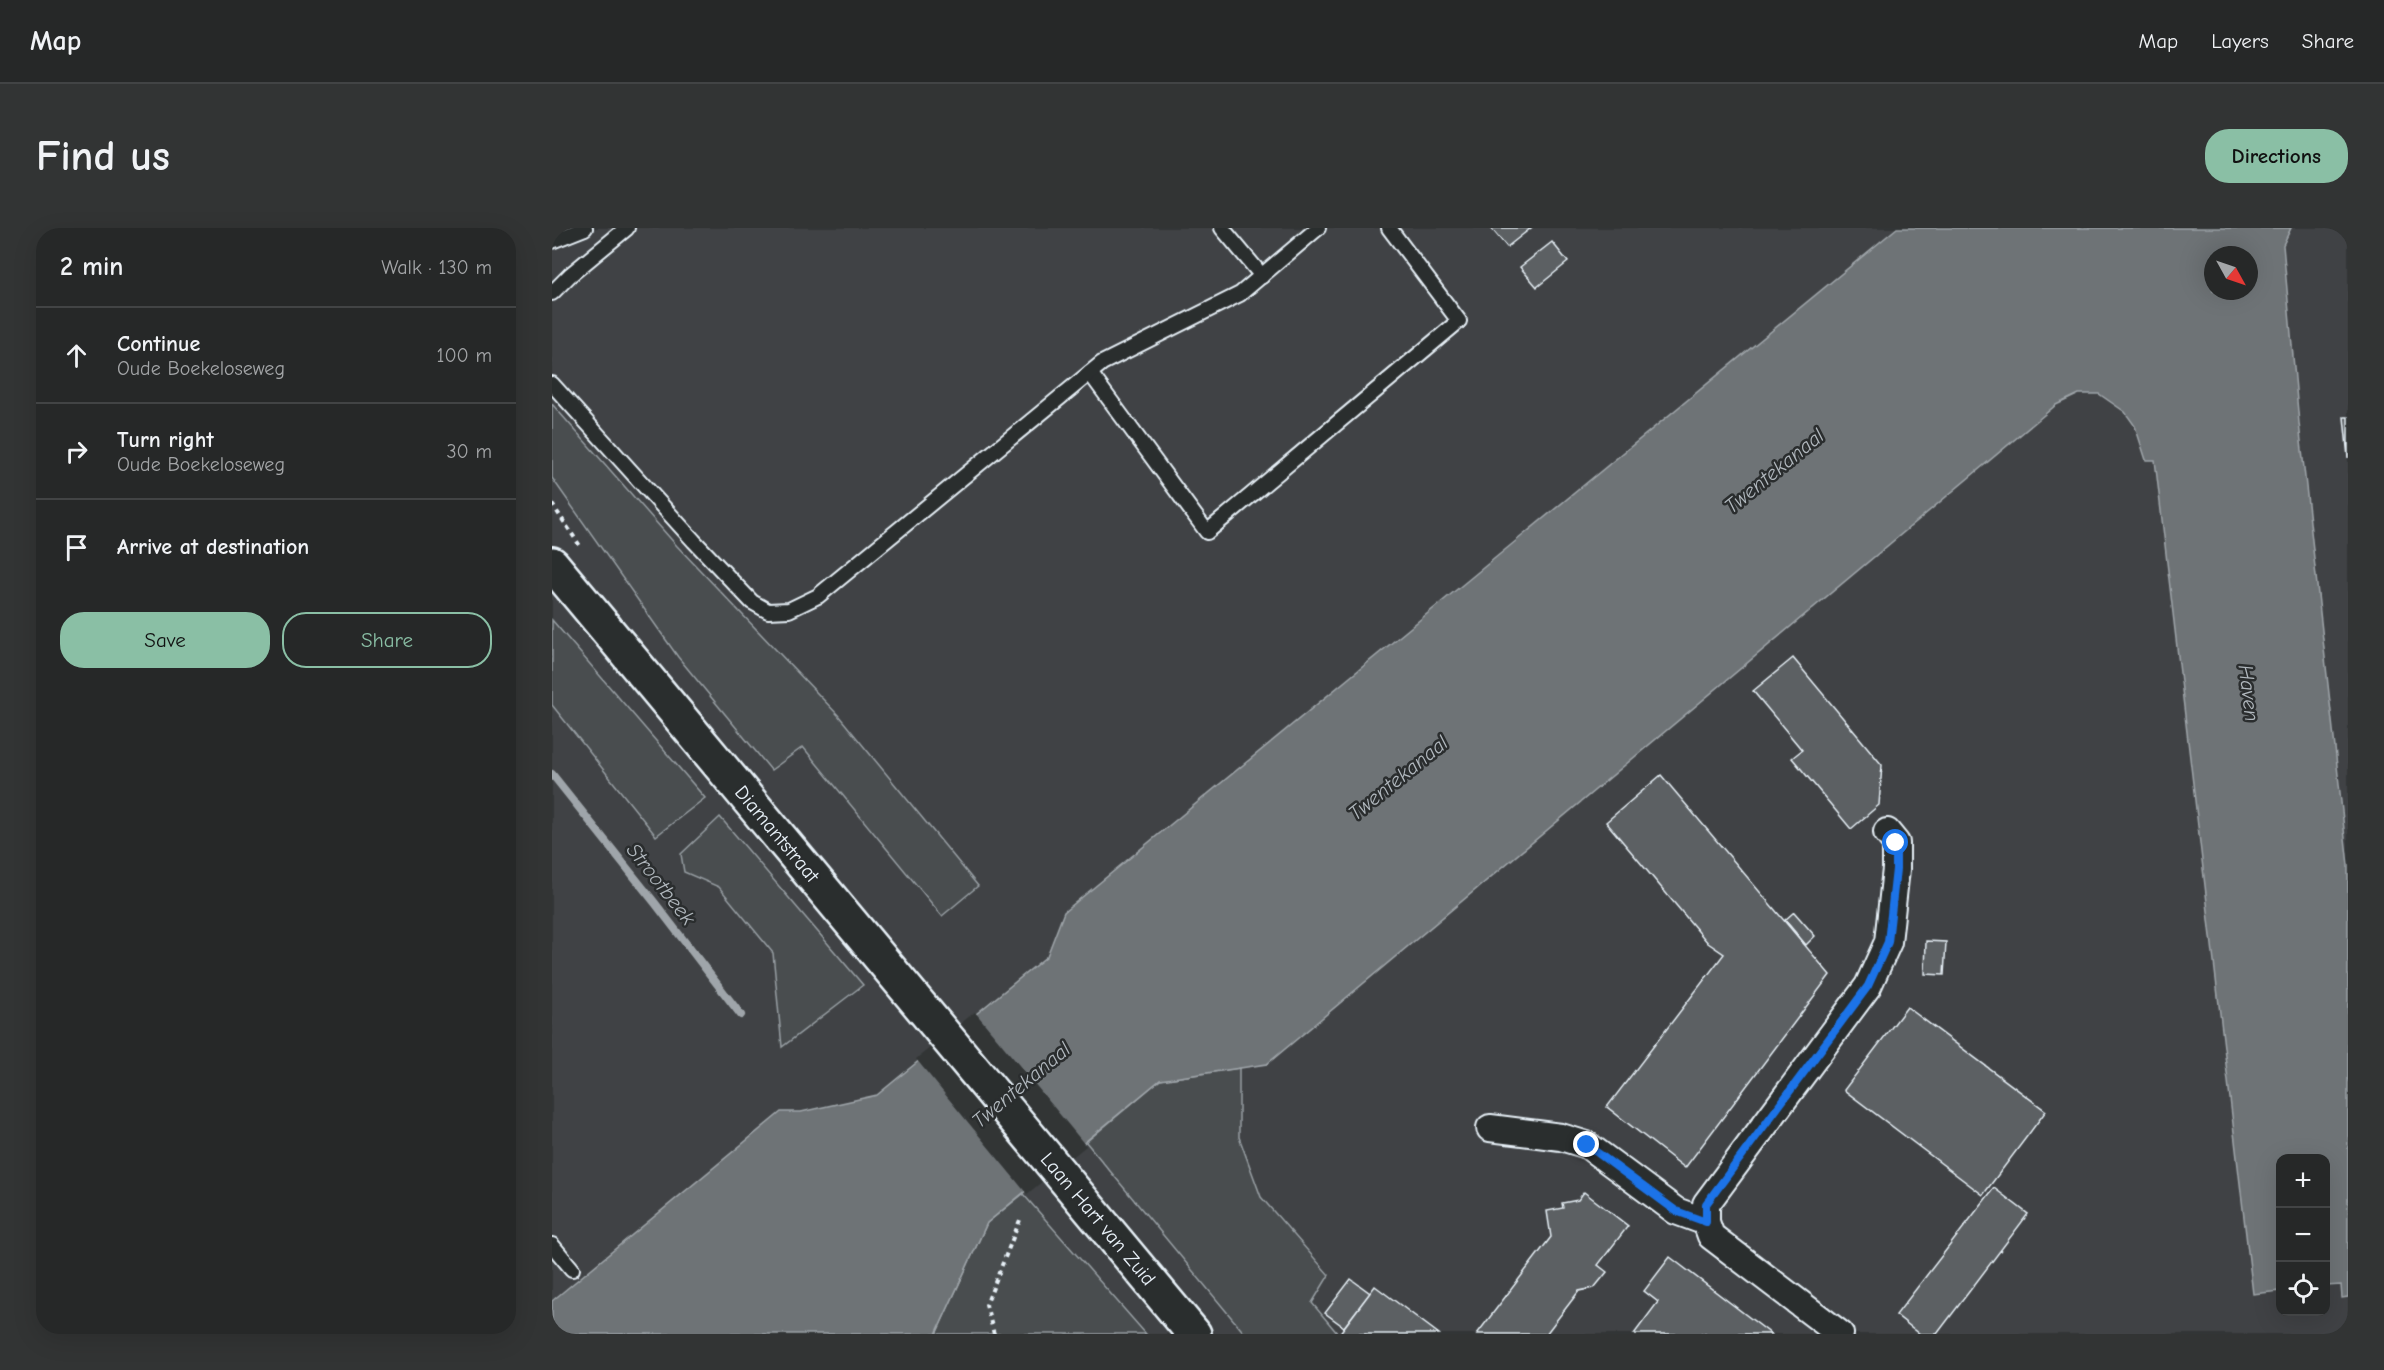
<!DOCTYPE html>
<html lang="en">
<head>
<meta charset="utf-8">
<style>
  :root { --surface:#262828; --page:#323434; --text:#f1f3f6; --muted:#a4a6a8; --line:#424445; --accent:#8abfa5 }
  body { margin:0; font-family:"Comic Neue",sans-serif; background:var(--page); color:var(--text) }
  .controls { position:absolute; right:18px; bottom:18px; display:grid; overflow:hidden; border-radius:12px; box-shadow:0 6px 24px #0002 }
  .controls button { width:54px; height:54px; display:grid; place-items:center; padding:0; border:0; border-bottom:2px solid var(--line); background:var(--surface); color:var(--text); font:30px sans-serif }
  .compass { position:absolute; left:1652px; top:18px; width:54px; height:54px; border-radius:50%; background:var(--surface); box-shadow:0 6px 24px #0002; rotate:130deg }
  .stop { position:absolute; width:18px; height:18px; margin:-14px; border:4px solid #1a73e8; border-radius:50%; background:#fff }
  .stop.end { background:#1a73e8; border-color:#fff; box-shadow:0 2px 6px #0008 }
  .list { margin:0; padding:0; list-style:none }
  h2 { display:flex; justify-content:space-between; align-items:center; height:78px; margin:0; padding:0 24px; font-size:26px }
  h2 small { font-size:20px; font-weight:400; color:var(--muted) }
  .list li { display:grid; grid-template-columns:39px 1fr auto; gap:18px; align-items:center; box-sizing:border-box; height:96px; padding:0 24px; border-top:2px solid var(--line) }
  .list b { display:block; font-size:22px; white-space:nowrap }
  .list p { margin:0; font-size:20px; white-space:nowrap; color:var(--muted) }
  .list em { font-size:20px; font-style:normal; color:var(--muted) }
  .actions { display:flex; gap:12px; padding:18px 24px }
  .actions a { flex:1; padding:14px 0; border:2px solid var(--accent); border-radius:24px; text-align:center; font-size:21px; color:var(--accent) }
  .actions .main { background:var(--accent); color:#111 }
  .icon { flex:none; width:33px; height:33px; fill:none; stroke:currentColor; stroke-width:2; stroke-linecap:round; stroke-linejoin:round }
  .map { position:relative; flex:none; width:1796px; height:1106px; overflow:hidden; border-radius:24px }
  header { display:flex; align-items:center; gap:36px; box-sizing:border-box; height:84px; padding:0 30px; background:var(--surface); border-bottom:2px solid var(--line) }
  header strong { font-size:28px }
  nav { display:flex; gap:33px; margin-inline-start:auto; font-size:21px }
  .intro { display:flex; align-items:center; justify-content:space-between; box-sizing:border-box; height:144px; padding:0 36px }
  h1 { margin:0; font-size:42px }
  .button { padding:15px 27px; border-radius:24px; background:var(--accent); color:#111; font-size:21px; font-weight:700 }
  main { display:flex; gap:36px; padding:0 36px }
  aside { flex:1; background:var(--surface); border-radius:24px; box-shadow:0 6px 24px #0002 }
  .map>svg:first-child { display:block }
</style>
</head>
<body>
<header>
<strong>Map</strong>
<nav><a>Map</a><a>Layers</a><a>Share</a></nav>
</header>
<div class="intro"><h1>Find us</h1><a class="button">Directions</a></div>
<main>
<aside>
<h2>2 min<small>Walk · 130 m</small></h2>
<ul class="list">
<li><svg class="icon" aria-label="ahead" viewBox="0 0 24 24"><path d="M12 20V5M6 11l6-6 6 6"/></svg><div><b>Continue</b><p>Oude Boekeloseweg</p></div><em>100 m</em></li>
<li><svg class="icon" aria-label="right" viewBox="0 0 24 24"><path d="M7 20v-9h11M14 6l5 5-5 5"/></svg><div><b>Turn right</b><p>Oude Boekeloseweg</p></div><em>30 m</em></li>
<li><svg class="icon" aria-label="arrive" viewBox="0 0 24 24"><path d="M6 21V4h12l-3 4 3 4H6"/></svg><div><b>Arrive at destination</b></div></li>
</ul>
<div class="actions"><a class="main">Save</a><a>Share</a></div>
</aside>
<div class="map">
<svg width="1796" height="1106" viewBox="0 0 1796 1106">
  <rect width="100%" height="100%" fill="#323536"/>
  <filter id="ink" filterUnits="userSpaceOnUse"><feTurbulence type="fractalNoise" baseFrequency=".0167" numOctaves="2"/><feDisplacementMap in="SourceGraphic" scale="12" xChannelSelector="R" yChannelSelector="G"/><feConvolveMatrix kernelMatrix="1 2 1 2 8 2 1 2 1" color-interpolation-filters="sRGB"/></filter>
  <g filter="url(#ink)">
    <path fill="#3f4244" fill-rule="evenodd" d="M0,0H1796V1106H0ZM1661,27H1697V63H1661ZM1728,930H1774V1084H1728Z"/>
    <g fill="#494d4f" stroke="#989fa4" stroke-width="1.5">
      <polygon points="0,176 125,318 286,487 426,658 390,688 251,519 219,542 126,429 0,250"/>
      <polygon points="0,392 153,570 104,608 0,477"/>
      <polygon points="168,589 311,757 230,819 221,725 167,659 132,644 129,626"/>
      <polygon points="687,840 687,909 709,969 777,1047 760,1075 786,1106 693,1106 534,914 608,852"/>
      <polygon points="471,966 594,1106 384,1106 435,995"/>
    </g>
    <path fill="#6e7376" stroke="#9fa5aa" stroke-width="1.5" fill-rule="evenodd" d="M1345,0H1739L1731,17L1747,195L1796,637V1069L1790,1070L1789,1057L1774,1058V930H1728V1063L1701,1066L1603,232H1594L1583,198L1573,184L1547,166H1527L1504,177L715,836L608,852L435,995L384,1106H0V1073L229,884H249L325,867L495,728L512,684ZM1661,27H1697V63H1661Z"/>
    <polygon fill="#323536" points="423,784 534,918 475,966 364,831"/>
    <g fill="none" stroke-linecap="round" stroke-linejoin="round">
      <polyline stroke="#9fa5aa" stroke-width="8" points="0,546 103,675 189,787"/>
    </g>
    <g fill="#5c6063" stroke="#e8f1f8" stroke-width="1.5">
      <polygon points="939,0 979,0 955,19"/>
      <polygon points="1000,14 1016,34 985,59 968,39"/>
      <polygon points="1792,189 1796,189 1796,230"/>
      <polygon points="1241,430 1330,537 1327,577 1299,601 1240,530 1250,522 1201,463"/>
      <polygon points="1109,547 1278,747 1133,940 1055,879 1172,726 1156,715 1054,594"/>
      <polygon points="1242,684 1263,708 1254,717 1233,692"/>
      <polygon points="1374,713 1394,714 1392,747 1373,746"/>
      <polygon points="1355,779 1494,883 1431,967 1292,862"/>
      <polygon points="1442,960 1476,986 1385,1106 1368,1106 1344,1087"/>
      <polygon points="1032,964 1076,998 1046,1037 1055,1044 1042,1060 1027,1063 994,1106 925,1106 999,1009 995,983 1011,980 1010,975 1026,972"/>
      <polygon points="1118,1029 1219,1106 1082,1106 1106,1074 1092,1063"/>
      <polygon points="799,1051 818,1065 792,1099 773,1085"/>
      <polygon points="823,1058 887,1106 787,1106"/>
    </g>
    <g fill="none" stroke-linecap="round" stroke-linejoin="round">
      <defs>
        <g id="service">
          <polyline points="670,0 710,48"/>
          <polyline points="0,13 33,0"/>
          <polyline points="0,65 18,47 75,0"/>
          <polyline points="538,145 655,304 907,93 837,0"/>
          <polyline points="0,156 142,313 200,374 216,383 237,382 266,368 550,135 688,66 766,0"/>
          <polyline points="0,1017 20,1041"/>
        </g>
        <g id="minor">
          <polyline points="938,900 1009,909 1035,917 1124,983 1154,994"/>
          <polyline points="1288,1106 1159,1008 1154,994 1154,976 1316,758 1336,714 1344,641 1344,615 1335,604"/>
        </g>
        <polyline id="secondary" points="0,336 642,1106"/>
      </defs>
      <use href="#service" stroke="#e8f1f8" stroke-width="18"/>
      <use href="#minor" stroke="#e8f1f8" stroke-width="30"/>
      <use href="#secondary" stroke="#e8f1f8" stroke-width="38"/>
      <g stroke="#e8f1f8" stroke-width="4" stroke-dasharray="4.5 4.5" stroke-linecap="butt">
        <polyline points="0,276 28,318"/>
        <polyline points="442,1106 434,1077 468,992"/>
      </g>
      <use href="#service" stroke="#2a2d2e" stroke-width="14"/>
      <use href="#minor" stroke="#2a2d2e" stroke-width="26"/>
      <use href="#secondary" stroke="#2a2d2e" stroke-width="33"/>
    </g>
  </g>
  <g fill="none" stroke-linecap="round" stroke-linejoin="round" filter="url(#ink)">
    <polyline stroke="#1a73e8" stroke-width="8" points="1035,917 1124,983 1154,994 1154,976 1316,758 1336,714 1344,641 1344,615"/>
  </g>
  <g text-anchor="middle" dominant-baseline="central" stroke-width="5" stroke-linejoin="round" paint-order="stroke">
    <g font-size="20" fill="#e8f1f8" stroke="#2a2d2e">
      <text transform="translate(225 606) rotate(50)">Diamantstraat</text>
      <text transform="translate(546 991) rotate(50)">Laan Hart van Zuid</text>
    </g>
    <g font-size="21" font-style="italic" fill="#b1b8be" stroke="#2a2d2e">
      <text transform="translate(1222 243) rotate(-39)">Twentekanaal</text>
      <text transform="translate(1697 465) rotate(83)">Haven</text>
      <text transform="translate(846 550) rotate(-39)">Twentekanaal</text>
      <text transform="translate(109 656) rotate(52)">Strootbeek</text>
      <text transform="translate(469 857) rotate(-40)">Twentekanaal</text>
    </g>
  </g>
</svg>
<div class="controls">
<button>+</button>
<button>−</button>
<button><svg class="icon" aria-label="locate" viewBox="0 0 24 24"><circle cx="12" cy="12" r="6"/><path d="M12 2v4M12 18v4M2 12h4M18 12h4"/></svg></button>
</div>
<svg class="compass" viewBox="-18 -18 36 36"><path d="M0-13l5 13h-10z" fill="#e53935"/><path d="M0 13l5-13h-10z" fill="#a4a6a8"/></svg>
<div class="stop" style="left:1344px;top:615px"></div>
<div class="stop end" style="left:1035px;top:917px"></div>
</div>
</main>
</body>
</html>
